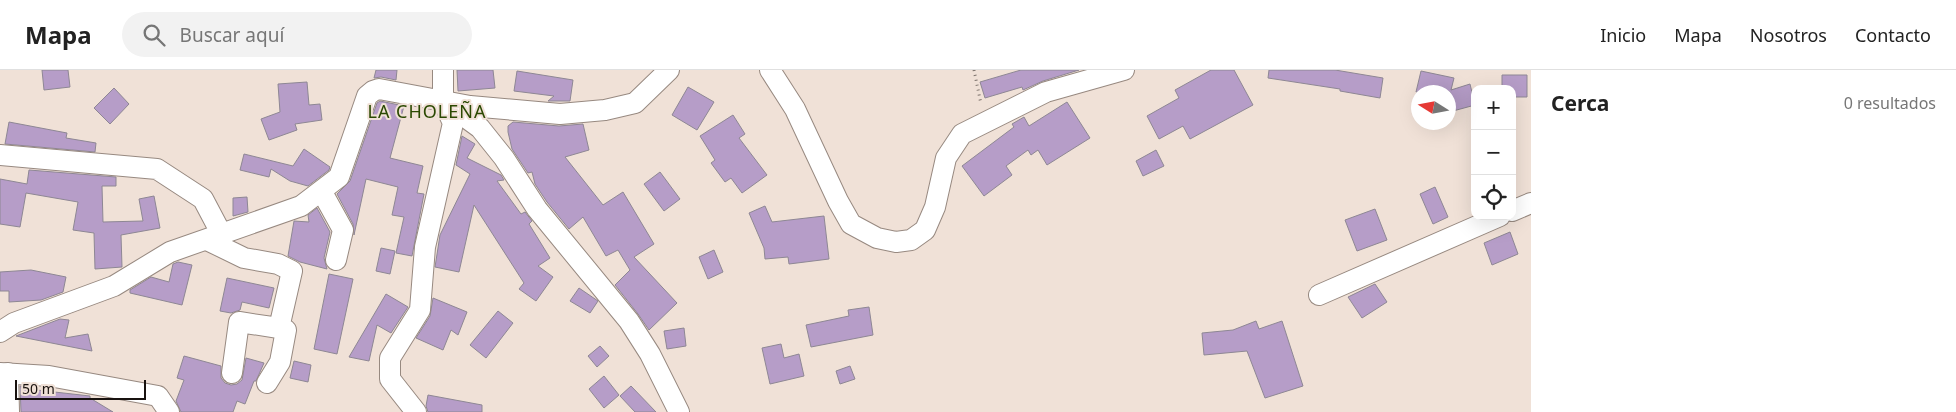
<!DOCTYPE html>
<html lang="es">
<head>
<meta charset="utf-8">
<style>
  :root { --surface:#fff; --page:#f2f2f2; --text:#222; --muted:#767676; --line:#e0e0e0 }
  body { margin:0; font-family:"Noto Sans",sans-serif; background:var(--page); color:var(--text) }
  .controls { position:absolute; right:15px; top:15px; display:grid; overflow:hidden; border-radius:10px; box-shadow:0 5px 20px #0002 }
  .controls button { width:45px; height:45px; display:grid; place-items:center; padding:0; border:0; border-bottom:1px solid var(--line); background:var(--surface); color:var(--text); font:25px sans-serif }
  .compass { position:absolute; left:1411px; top:15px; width:45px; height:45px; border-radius:50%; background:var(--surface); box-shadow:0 5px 20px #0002; rotate:281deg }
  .scale { position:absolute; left:15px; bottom:12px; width:131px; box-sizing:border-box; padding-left:5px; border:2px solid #18120f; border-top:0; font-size:14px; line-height:18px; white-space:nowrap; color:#18120f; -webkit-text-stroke:4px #f0e1d7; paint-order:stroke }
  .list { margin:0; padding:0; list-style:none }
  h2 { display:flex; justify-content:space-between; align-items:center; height:65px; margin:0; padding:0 20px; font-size:21px }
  h2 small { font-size:16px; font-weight:400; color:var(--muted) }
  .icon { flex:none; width:28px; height:28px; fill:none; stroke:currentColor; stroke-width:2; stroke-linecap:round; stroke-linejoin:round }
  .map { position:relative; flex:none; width:1531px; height:342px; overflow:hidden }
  header { display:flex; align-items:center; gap:30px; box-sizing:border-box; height:70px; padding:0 25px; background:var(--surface); border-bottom:1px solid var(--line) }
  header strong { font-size:24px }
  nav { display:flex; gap:28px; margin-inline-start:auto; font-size:18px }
  .search { width:350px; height:45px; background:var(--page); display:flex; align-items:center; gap:12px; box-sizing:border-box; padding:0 18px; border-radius:28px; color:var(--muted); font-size:19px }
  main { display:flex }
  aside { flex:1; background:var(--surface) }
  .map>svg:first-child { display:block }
</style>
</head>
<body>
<header>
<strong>Mapa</strong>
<div class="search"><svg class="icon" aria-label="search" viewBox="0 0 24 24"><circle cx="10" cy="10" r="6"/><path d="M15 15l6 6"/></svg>Buscar aquí</div>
<nav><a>Inicio</a><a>Mapa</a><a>Nosotros</a><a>Contacto</a></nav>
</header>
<main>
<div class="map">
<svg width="1531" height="342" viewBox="0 0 1531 342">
  <rect width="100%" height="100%" fill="#f0e1d7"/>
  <g fill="#b69dc8" stroke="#8e8794">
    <polygon points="42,0 68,0 70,17 44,20"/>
    <polygon points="376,0 397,0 396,10 381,7 374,8"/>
    <polygon points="457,0 493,0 495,18 458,21"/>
    <polygon points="1021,0 1079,0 1043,11 1023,20 1022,17 985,28 980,12"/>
    <polygon points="1211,0 1234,0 1253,35 1190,69 1183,56 1159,69 1147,46 1179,28 1175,20"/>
    <polygon points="1269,0 1335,0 1383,8 1380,28 1340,21 1340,19 1268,8"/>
    <polygon points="517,1 573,10 570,31 548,31 554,26 514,21"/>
    <polygon points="1421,1 1454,8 1451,20 1470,14 1475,35 1453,41 1450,22 1416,22"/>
    <polygon points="1502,5 1527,5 1527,27 1512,27 1512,19 1502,19"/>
    <polygon points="307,12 309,35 320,34 322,50 295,54 297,60 269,70 261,49 280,42 278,14"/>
    <polygon points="688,17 714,32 697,60 672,45"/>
    <polygon points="114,18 129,34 110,54 94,38"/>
    <polygon points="380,31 404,36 390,88 423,96 417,123 424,124 412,186 396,183 404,147 392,145 398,117 366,109 354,165 353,154 337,124 350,111 377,33"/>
    <polygon points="1067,32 1090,68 1047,95 1038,80 1031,85 1028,80 1006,96 1012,105 984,126 962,96 1014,57 1012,54 1024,47 1029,56"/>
    <polygon points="733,45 745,64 739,68 767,105 742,123 731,108 725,112 711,93 715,90 700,66"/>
    <polygon points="9,52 67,63 66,68 96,73 95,82 5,74"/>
    <polygon points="513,52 559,56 583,54 589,80 565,87 603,135 623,122 654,174 634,187 677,233 649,260 638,244 615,215 630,200 618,180 606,186 583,147 569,159 547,132 535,114 532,102 528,103 512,79 508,62 508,56"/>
    <polygon points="462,66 475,74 467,88 501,105 504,110 497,111 521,144 525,142 532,151 529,154 550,188 538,196 553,207 536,231 519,219 524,213 474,135 459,202 435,197 440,165 470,104 456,95"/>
    <polygon points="304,79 330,97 329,100 308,116 290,111 271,99 269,107 240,100 244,84 293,96"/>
    <polygon points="1156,80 1164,96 1143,106 1136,91"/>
    <polygon points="29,100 116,107 116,116 102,116 103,152 143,151 139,129 154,126 160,158 121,165 122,197 95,199 94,163 73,160 78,132 26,123 20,157 0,154 0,109 27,114"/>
    <polygon points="660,102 680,129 664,141 644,114"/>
    <polygon points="1435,117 1448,147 1433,154 1420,124"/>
    <polygon points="247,127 248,142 233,146 233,128"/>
    <polygon points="765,136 772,152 824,146 829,189 789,194 788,187 765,189 764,178 749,143"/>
    <polygon points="317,138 330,162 324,188 327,199 300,192 288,186 294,151 309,152 308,145"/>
    <polygon points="1375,139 1387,170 1357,181 1345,150"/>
    <polygon points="1510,162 1518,184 1492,195 1484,173"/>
    <polygon points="381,178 395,181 390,204 376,201"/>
    <polygon points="714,180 723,202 708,209 699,187"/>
    <polygon points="178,192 192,195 182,235 130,223 130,220 151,207 169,212 173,194"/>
    <polygon points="31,200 66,207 63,222 41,230 9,232 9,221 0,221 0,202"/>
    <polygon points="329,204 353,209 337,284 314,279"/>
    <polygon points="227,208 274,218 269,238 242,232 240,240 231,243 220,241"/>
    <polygon points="1375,214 1387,232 1362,248 1348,227"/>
    <polygon points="579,218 598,231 590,243 570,231"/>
    <polygon points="386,224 408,237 391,263 377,255 369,291 349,287"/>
    <polygon points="433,228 467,242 458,265 451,260 443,280 416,268 430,246"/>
    <polygon points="869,237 873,265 811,277 806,255 849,246 848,240"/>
    <polygon points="498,241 513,253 486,288 470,275"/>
    <polygon points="60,249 69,250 65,268 88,264 92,281 16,266"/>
    <polygon points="1256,251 1259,259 1282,251 1303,316 1265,328 1247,281 1204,285 1202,263 1233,260"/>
    <polygon points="684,258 686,276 667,279 664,261"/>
    <polygon points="781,274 784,288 799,284 804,306 770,314 762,278"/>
    <polygon points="600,276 609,286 597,297 588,286"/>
    <polygon points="184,286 221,296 221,308 225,313 231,315 237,314 242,310 246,288 264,293 256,311 254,311 245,334 237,331 233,342 181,342 176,331 184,310 177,308"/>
    <polygon points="294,291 311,295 308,312 290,308"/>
    <polygon points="850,296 855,309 840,314 836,301"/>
    <polygon points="604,306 619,325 604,338 589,319"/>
    <polygon points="20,316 29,317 28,319 90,326 90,328 113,342 21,342"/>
    <polygon points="631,316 656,342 635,342 620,326"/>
    <polygon points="428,325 482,335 482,342 428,342 426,336"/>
  </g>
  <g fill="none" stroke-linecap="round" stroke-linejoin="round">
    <defs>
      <g id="minor">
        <polyline points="443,0 443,31 480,58 504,88 537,139 629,251 650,284 679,342"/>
        <polyline points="770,0 795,39 838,131 851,154 877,168 896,172 911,170 925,160 935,137 946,88 962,64 1046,22 1124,0"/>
        <polyline points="0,85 157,99 203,129 222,165"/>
        <polyline points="322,122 343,160 336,190"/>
        <polyline points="1512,141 1531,133"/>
        <polyline points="207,170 244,188 278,194 292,201 279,258 239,252 232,303"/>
        <polyline points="1319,225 1500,146"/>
        <polyline points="0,262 14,253 114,216 170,182 301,136 339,107 367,26 373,21 379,19 470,36 560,44 605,40 635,33 669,0"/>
        <polyline points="0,303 49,306 158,326 169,342"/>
        <polyline points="8,303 9,342"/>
        <polyline points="267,313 280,292 286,260 279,258"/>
        <polyline points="416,342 390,309 390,288 420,240 425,177 453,53 443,31"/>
      </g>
    </defs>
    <use href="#minor" stroke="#978980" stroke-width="22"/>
    <polyline stroke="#7c726c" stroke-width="3" stroke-dasharray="1 4" stroke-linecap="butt" points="974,0 981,34"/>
    <use href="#minor" stroke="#fff" stroke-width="20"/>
  </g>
  <g text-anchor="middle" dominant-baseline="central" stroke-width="4" stroke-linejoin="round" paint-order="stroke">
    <g font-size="18" letter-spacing="1" fill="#2b4902" stroke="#f0e1d7">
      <text x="427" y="41">LA CHOLEÑA</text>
    </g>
  </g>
</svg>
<div class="controls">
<button>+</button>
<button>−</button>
<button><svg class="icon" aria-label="locate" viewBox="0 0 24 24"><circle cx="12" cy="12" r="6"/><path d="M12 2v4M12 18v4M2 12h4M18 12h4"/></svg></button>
</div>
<svg class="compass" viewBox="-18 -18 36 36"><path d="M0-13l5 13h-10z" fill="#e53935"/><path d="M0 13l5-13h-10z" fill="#767676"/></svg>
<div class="scale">50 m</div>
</div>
<aside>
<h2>Cerca<small>0 resultados</small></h2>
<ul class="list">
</ul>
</aside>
</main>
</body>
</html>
